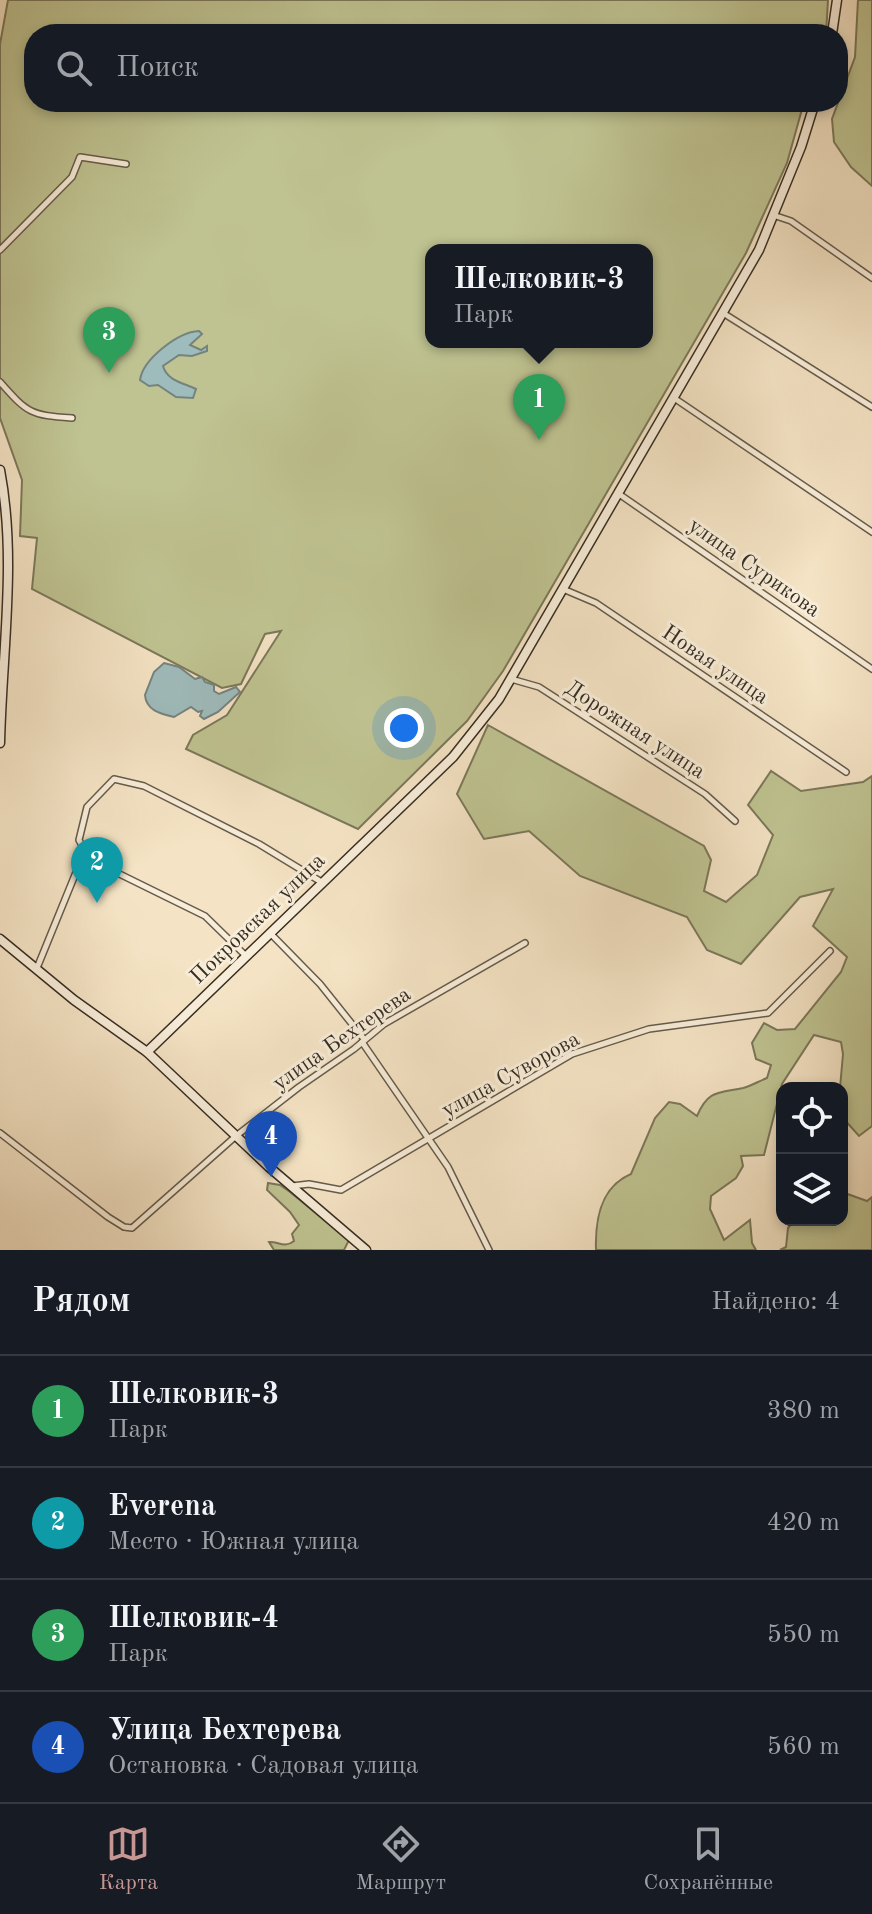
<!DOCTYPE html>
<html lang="ru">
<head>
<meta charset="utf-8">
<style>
  :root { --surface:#171b24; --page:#242831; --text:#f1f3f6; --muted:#9ea1a6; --line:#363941; --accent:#c59692 }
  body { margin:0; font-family:"Old Standard TT",serif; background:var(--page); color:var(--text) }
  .controls { position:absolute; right:24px; bottom:24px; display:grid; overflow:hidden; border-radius:16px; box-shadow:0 4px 12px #0003 }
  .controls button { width:72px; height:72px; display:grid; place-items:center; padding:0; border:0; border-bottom:2px solid var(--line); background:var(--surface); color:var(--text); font:40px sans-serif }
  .you { position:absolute; left:404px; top:728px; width:28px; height:28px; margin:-20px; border:6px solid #fff; border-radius:50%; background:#1a73e8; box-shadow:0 0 0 12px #1a73e833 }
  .badge { display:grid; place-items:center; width:52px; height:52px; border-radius:50%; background:var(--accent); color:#fff; font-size:26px; font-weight:700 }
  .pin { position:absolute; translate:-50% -66px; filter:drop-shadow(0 2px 4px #0008) }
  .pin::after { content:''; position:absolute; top:42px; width:28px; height:24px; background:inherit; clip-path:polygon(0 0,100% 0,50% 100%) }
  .popup { position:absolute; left:425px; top:244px; width:228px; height:104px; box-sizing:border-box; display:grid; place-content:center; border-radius:16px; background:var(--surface); filter:drop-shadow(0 2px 6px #0005); font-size:26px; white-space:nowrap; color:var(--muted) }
  .popup b { font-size:30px; color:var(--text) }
  .popup::after { content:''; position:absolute; left:50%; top:100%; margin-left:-16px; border:16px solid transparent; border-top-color:var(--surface) }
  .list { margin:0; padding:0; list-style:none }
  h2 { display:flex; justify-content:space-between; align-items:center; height:104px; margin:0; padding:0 32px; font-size:34px }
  h2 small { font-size:26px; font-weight:400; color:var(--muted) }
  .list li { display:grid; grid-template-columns:52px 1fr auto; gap:24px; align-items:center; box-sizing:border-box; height:112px; padding:0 32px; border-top:2px solid var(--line) }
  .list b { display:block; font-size:30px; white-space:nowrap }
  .list p { margin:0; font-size:26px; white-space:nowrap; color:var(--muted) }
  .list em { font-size:26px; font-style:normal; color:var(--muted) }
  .icon { flex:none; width:44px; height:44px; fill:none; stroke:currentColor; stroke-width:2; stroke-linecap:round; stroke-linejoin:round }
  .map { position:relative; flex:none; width:872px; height:1250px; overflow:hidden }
  .search { position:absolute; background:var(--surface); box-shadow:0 4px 12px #0003; left:24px; right:24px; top:24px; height:88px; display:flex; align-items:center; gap:20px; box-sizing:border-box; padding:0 28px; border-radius:32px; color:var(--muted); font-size:30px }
  .sheet { height:552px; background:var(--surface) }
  nav { display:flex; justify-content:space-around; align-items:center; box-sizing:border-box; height:112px; border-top:2px solid var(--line); background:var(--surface); font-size:22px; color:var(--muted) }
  nav a { display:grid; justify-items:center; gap:4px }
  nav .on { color:var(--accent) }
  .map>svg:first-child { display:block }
</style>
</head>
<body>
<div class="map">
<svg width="872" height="1250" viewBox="0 0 872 1250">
  <rect width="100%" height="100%" fill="#f4e3c4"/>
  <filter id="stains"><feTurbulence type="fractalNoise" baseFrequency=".0025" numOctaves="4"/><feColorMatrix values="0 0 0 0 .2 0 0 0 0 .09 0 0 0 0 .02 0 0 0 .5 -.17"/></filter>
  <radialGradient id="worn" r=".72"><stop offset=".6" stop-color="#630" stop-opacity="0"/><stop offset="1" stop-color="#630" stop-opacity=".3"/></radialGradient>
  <g fill="#bfc391" stroke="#7b785a" stroke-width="2" fill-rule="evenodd">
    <path d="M8,0H828L826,34H34V102H804L787,163L746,253L503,671L467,721L358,829L186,749L193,735L227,715L281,631L265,634L241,684L222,688L32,589L37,538L20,536L22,480L0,418V44ZM431,250H647V342H431Z"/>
    <polygon points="858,0 872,0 872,186 851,167 834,142 832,119 855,57"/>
    <path d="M488,725L704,846L711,860L704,891L726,902L757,875L773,835L748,805L771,771L801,791L863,782L872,776V1126L859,1136L842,1117L840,1088L843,1054L841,1042L814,1035L782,1084L764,1155L741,1156L743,1166L736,1178L711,1196L710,1209L724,1240L750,1220L752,1243L756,1250H596C595,1220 600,1187 631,1174L655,1118L669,1102L680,1104L697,1116C708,1090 718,1093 743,1088C751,1086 759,1081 767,1078L771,1065L756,1059L752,1043L764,1023L777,1030L795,1029L841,972L847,957L813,926L833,889L800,897L741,964L707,950L687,917L580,876L529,831L484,839L457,794Z"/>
    <path d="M268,1183L280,1185L290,1192L349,1240L344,1250H274L269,1242C278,1241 284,1249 294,1241L292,1234L299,1225L290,1212L267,1190Z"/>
    <polygon points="842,1192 867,1201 872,1197 872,1250 780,1250 786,1247 788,1228 795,1220 842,1220"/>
  </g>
  <g fill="#9fbcbd" stroke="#75837f" stroke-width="2">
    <path d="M199,331L202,334L190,345L201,350L207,346V351L192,356L179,355L163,366C167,381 184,383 196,389L193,398L176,397L158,385L149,386L140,380C143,359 178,332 199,331Z"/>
    <path d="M164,663L179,667L195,679L202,677L205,682L214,685V691L219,694L236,687L240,692L218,712L204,719L200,716L202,711L198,712L191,707L174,717C162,714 146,711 145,695L154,672Z"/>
  </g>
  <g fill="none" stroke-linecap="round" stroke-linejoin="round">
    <defs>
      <g id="street">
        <polyline points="773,215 791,221 872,278"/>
        <polyline points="0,250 72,177 80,157 126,164"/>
        <polyline points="723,313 872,407"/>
        <path d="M0,382C28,414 31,415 72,418"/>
        <polyline points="674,398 872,532"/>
        <polyline points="619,494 872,669"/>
        <polyline points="563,589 596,603 846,772"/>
        <polyline points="511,679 539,687 705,794 735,821"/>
        <polyline points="89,859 79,840 87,807 114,779 144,786 259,844 323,883"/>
        <polyline points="270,933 320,984 364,1039"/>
        <polyline points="37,968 79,865 89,859 205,916 245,955"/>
        <polyline points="362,1042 448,1167 489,1250"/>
        <polyline points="0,1133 108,1217 124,1227 132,1228 236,1136 299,1087 354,1049 384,1024 525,943"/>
        <polyline points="292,1186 309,1184 341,1190 572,1054 649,1029 768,1013 830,951"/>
      </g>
      <g id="secondary">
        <polyline points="832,34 837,0"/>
        <path d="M0,470C17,559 2,652 0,743"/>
        <polyline points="0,939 74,1000 147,1052 269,1167 366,1250"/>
        <polyline points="147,1052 453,757 499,699 759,250 801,147 815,102"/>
      </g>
    </defs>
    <use href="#street" stroke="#665b4b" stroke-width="8"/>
    <use href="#secondary" stroke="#372e23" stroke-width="11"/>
    <use href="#street" stroke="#f8edd9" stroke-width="5"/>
    <use href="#secondary" stroke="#f8edd9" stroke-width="8"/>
  </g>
  <g text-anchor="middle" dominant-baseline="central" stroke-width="6" stroke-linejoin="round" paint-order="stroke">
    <g font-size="22" fill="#372e23" stroke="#f8edd9">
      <text transform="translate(754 568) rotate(35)">улица Сурикова</text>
      <text transform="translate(715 665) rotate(34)">Новая улица</text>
      <text transform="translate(635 730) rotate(33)">Дорожная улица</text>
      <text transform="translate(258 919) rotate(-44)">Покровская улица</text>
      <text transform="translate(342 1039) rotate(-35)">улица Бехтерева</text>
      <text transform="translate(511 1075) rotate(-29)">улица Суворова</text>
    </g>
  </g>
  <rect width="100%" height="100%" filter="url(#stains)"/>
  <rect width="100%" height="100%" fill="url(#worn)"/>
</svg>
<div class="controls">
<button><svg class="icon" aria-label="locate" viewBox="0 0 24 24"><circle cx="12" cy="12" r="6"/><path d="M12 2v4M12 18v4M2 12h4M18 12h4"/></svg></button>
<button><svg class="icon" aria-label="layers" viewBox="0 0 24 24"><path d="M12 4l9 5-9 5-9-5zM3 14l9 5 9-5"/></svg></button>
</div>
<div class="you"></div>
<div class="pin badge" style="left:539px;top:440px;background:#2e9e5b">1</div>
<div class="popup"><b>Шелковик-3</b>Парк</div>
<div class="pin badge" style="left:97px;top:903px;background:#0f9aa8">2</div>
<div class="pin badge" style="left:109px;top:373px;background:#2e9e5b">3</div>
<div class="pin badge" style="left:271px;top:1177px;background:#1a4fb4">4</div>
<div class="search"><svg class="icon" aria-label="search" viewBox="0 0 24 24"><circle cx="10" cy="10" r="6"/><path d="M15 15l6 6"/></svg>Поиск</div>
</div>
<section class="sheet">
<h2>Рядом<small>Найдено: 4</small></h2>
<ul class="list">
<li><span class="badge" style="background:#2e9e5b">1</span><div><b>Шелковик-3</b><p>Парк</p></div><em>380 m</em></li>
<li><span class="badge" style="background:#0f9aa8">2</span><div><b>Everena</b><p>Место · Южная улица</p></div><em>420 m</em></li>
<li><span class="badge" style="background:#2e9e5b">3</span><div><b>Шелковик-4</b><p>Парк</p></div><em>550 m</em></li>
<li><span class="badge" style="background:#1a4fb4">4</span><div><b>Улица Бехтерева</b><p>Остановка · Садовая улица</p></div><em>560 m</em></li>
</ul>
</section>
<nav>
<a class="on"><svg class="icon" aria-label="map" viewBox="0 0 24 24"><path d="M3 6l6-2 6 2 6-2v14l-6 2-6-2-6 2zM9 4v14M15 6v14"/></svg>Карта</a>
<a><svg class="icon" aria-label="directions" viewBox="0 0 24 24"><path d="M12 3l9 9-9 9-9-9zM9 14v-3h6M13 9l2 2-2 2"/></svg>Маршрут</a>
<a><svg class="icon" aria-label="saved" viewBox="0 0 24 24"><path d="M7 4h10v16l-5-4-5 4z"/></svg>Сохранённые</a>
</nav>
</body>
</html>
